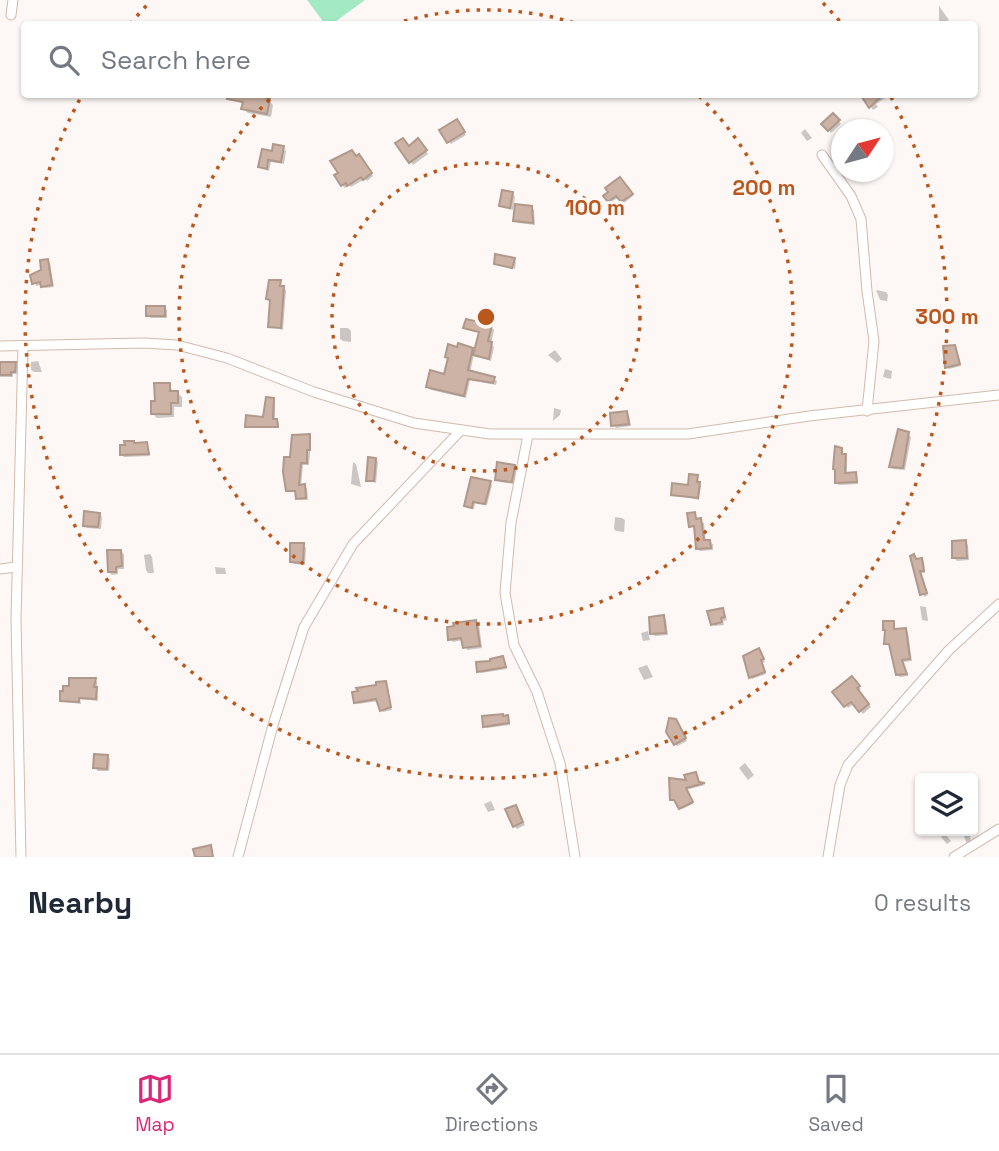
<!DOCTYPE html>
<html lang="en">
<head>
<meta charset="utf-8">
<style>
  :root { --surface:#fff; --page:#f2f2f3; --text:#1f2937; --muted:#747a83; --line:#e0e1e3; --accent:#db2777 }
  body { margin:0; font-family:"Space Grotesk",sans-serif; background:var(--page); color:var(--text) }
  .controls { position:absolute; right:21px; bottom:21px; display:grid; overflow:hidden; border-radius:7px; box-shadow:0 2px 5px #0004 }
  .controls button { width:63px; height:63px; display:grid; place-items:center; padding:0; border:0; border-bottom:2px solid var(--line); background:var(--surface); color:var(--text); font:35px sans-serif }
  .compass { position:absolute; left:831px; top:119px; width:63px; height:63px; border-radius:50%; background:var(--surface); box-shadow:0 2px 5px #0004; rotate:54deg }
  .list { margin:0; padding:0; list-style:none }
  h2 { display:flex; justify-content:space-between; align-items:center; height:91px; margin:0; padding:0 28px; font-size:30px }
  h2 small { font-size:23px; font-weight:400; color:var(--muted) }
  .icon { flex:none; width:38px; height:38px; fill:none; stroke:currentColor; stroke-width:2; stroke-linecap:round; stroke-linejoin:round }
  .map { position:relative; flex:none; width:999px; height:857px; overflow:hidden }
  .search { position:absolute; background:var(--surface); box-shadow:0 2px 5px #0004; left:21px; right:21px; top:21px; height:77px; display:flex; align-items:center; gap:18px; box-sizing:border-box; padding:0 24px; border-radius:7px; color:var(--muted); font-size:26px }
  .sheet { height:196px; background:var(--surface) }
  nav { display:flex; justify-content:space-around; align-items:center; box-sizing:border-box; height:98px; border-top:2px solid var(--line); background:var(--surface); font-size:19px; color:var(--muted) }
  nav a { display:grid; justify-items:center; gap:4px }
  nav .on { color:var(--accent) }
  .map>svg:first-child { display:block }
</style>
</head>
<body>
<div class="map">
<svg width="999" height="857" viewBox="0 0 999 857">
  <rect width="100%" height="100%" fill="#fdf8f5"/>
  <polygon fill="#a3e9c3" points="307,0 365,0 332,24 325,24"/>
  <g fill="#0003">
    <polygon points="939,6 949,20 944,24 939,24"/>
    <polygon points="236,94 269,94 268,100 273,105 271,117 248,113 243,109 244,105 235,99"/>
    <polygon points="862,94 890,94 890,95 876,104 878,107 873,110"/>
    <polygon points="833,115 841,124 831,133 823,124"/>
    <polygon points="460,124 466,135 451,144 449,142"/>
    <polygon points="805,129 812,138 807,141 801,133"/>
    <polygon points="421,143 428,154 413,165 397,144 409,147"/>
    <polygon points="283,148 286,151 284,164 271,162 269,171 260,167 273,153"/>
    <polygon points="356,158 361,159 373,176 367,181 365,179 351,187 349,185 345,188 342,185"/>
    <polygon points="620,179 633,196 624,203 619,197 611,202 606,196"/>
    <polygon points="513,194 515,197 513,210 503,208 501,205"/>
    <polygon points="531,207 534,210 535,225 518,223 515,220"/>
    <polygon points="514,260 516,262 515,269 495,263"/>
    <polygon points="47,261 50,263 54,287 45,288 42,284 37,286 34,283 43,271"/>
    <polygon points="280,282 282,288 286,290 283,330 270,326 270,301 268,299"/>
    <polygon points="876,290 886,292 888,295 887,301 880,300"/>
    <polygon points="164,307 167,310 167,318 151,318 148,315"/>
    <polygon points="465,327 491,327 494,330 491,344 494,347 491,361 478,357 474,354 470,373 494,379 497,381 496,385 470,380 466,398 431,390 428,387 446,376 450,360 447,357 472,349 475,353 480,333"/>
    <polygon points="340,328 348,328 351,331 351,342 343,341 340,339"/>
    <polygon points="954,347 961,366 949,369 947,367"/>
    <polygon points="555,350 562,359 557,363 548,355"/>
    <polygon points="38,361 42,372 34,372 31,370 31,362"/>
    <polygon points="0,364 15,364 18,367 18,374 13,374 13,377 0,377"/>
    <polygon points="885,369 892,371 891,379 883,377"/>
    <polygon points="169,385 174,393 177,393 182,397 182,407 174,407 174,417 157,418 153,414 156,402"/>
    <polygon points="273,399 275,402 275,421 279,423 279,428 249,428 247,427 264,419"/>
    <polygon points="554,408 561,410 560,415 553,421"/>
    <polygon points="626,413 629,415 631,426 616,428 613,425"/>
    <polygon points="908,434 911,437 905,470 893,469 891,466"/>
    <polygon points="309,436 311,438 309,465 303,465 301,486 307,488 308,500 300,500 297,492 288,490 291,459"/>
    <polygon points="146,444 150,456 124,457 121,454 136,445"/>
    <polygon points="842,450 843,456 847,458 847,475 856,474 858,484 839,485 837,483"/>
    <polygon points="375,459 378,462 376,483 368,480"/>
    <polygon points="353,462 356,464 361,487 351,484"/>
    <polygon points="514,467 517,469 514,484 500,482 497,479"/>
    <polygon points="697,477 701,486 699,500 673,494 689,487"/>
    <polygon points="490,483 492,485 487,505 475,503 474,509 468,508 466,506"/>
    <polygon points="99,514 102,517 101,529 87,528 84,525"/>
    <polygon points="695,514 698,521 704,523 706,542 713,544 713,550 700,551 697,548 696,529 691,526"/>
    <polygon points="615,517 622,518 625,520 624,532 616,531 614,529"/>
    <polygon points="965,542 968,545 969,560 957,561 954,558"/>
    <polygon points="303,545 306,548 305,565 294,564 291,561"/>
    <polygon points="121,552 124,554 124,569 118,569 118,574 112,575 109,572"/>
    <polygon points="150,554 152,557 154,573 148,573 146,570 144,555"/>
    <polygon points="914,556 917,560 924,562 925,573 921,573 928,595 924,597"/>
    <polygon points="215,567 225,568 226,574 216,574"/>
    <polygon points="920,606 926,607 928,621 922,620"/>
    <polygon points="723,610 727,620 723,621 724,625 715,626 712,624"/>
    <polygon points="664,617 666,620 668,635 655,636 652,634"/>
    <polygon points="476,622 479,624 482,648 467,650 463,640 453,642 450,639"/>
    <polygon points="893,622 896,631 906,630 908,632 912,661 903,662 908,676 900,677 897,675 891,646 886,643"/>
    <polygon points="648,631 650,640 643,641 641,633"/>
    <polygon points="760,652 765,662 762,663 766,674 752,679 750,677"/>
    <polygon points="503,658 507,669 481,673 479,671"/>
    <polygon points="647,665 653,677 644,680 638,668"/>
    <polygon points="852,678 861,689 858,692 871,707 863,714 854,704 848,708 835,692"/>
    <polygon points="95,680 97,682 98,701 80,699 81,704 64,702 62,700"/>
    <polygon points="385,682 392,710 383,712 379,701 358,704 356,702"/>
    <polygon points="504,717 509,719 510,725 487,728 485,726"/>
    <polygon points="677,724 687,741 677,746 675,744"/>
    <polygon points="107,756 110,759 109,771 98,771 95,768"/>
    <polygon points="745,763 754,775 748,780 739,768"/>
    <polygon points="671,780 699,784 705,785 686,790 693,804 682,809 677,801 672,800"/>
    <polygon points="491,801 495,810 488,812 484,804"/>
    <polygon points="515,807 525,825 517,829 514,826"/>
    <polygon points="962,831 969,831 971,842 967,844"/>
    <polygon points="945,834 951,841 947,844 941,837"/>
  </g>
  <g fill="#ccb3a5" stroke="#b0988a" stroke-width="2">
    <polygon points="227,94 253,94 270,99 267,114 241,109 243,102 227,99"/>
    <polygon points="860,94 884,94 869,108"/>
    <polygon points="833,113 840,120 828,131 821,124"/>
    <polygon points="457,119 465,132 447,143 439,130"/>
    <polygon points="403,138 409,146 418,138 427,150 409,163 395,143"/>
    <polygon points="273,144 284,146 281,162 268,160 267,169 258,167 262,149 272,151"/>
    <polygon points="352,150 356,156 359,154 372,173 363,180 361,177 347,186 346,183 341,186 334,175 338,173 330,161"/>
    <polygon points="620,177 633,194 621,202 616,196 608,202 603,196 608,192 605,188"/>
    <polygon points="502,190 513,192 510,208 499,206"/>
    <polygon points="515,204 532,206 533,223 513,221"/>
    <polygon points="495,254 515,258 512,268 494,264"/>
    <polygon points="48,259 52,285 41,287 40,282 32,284 30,275 41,270 40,260"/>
    <polygon points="269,280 281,280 280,286 284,286 281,328 268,327 270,300 266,299"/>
    <rect x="146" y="306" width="19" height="10"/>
    <polygon points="466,319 492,325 488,341 492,342 489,359 473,355 479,332 463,328"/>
    <polygon points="458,343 473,348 468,370 495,377 493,383 468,379 464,396 426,387 430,370 444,374 448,358 445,357 448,344 457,347"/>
    <polygon points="955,345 960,364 945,368 943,346"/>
    <polygon points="0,362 16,362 15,372 11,372 11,375 0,375"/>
    <polygon points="154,383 170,383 170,391 178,391 178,403 171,403 171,414 151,414 151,401 155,401"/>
    <polygon points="266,397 274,398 273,419 277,419 278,427 245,427 246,415 263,417"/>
    <polygon points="627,411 629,424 611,426 610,413"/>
    <polygon points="898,429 909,432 903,468 889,467"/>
    <polygon points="310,434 310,450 307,450 307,463 301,463 299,485 305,484 306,498 296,499 295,491 286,491 283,472 284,457 290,457 292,435"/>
    <polygon points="124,441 134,441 134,443 147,442 149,454 120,455 120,445 125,445"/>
    <polygon points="835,446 842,448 842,454 846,454 845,473 856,472 857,482 835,483 835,470 833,469"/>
    <polygon points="368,457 376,458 374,481 366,481"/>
    <polygon points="497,462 515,465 512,482 495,480"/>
    <polygon points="689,474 698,475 697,482 700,482 698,498 671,495 672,483 688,485"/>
    <polygon points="471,477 491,481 485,504 473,502 472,508 464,506"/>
    <polygon points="84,511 100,513 98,527 83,526"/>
    <polygon points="695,512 696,519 701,518 704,540 710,540 711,548 696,549 694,526 689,527 687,513"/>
    <polygon points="966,540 967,558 952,558 952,541"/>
    <polygon points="290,543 304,543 303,563 290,562"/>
    <polygon points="107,550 121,550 122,566 116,567 116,572 108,572"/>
    <polygon points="914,554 916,559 922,558 924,571 920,571 927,593 920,595 910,556"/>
    <polygon points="723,608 725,617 721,618 722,622 711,625 707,611"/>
    <polygon points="664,615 666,633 650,634 649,617"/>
    <polygon points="476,620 480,646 463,648 461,638 448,640 447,627 454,626 453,623"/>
    <polygon points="883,621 894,621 894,629 906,628 910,659 902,660 907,674 896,675 889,644 884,644 885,630 883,630"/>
    <polygon points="759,648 764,659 761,660 765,672 749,678 743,656"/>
    <polygon points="503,656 506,667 477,672 476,662 490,661 490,659"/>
    <polygon points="852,676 860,686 857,688 869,704 859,712 851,702 844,707 832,692"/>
    <polygon points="69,678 96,678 94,687 97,687 96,699 79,698 79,702 60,701 60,691 63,691 63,686 69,686"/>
    <polygon points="386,681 391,707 380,711 376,699 354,703 352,692 358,691 356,688 376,685 376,682"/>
    <polygon points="503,714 503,716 508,715 509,723 483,727 482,716"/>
    <polygon points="669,718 676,719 686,738 674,745 666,732"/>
    <polygon points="94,754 108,755 107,769 93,768"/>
    <polygon points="696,772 699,782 705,783 686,788 693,802 679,809 674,800 670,800 669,778 686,780 684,775"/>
    <polygon points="516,805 523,822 513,827 505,809"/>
    <polygon points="211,845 213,857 195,857 193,849"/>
  </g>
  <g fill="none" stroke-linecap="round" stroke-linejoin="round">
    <defs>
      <g id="street">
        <polyline points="11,15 13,0"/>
        <polyline points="822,155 851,196 861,219 867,291 874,341 867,411"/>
        <polyline points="0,346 144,343 177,345 227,358 314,392 414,423 490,434 688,434 809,416 999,395"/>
        <polyline points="528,435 511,523 505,593 514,645 537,692 560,763 575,857"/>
        <polyline points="0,569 16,567"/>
        <polyline points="21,857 16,619 23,347"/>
        <polyline points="238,857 273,725 304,627 353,544 461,430"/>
        <polyline points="828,857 840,785 848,765 949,650 999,604"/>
        <polyline points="954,857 999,829"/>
      </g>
    </defs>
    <use href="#street" stroke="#d3baab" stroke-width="11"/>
    <use href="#street" stroke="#fff" stroke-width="9"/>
  </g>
  <g fill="none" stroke="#ba571d" stroke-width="3.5" stroke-dasharray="3.5 7">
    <circle cx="486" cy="317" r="154"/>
    <path d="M394 24A307 307 0 0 1 578 24M699 96A307 307 0 1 1 273 96"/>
    <path d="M130 24A461 461 0 0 1 149 3M823 3A461 461 0 0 1 842 24M891 97A461 461 0 1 1 81 97"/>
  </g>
  <circle cx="486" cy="317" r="10" fill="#ba571d" stroke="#fdf8f5" stroke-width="3.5"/>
  <g font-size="21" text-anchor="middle" font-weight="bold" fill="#ba571d" stroke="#fdf8f5" stroke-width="6" stroke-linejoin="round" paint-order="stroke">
    <text x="764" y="195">200 m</text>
    <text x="595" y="215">100 m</text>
    <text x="947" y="324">300 m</text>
  </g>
</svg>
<div class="controls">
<button><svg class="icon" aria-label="layers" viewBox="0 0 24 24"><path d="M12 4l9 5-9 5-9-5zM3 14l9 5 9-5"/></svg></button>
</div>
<svg class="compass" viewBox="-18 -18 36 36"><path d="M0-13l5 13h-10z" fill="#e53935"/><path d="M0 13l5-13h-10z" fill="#747a83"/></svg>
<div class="search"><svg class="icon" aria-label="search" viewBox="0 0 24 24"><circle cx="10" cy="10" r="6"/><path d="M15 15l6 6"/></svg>Search here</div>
</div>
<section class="sheet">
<h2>Nearby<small>0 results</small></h2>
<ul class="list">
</ul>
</section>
<nav>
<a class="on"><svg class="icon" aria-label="map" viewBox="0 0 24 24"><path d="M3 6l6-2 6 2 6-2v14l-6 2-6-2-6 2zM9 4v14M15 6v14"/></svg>Map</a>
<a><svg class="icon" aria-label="directions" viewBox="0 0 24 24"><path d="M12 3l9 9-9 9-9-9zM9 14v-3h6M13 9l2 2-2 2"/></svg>Directions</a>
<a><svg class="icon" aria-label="saved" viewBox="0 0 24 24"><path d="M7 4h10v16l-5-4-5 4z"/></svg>Saved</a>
</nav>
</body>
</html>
